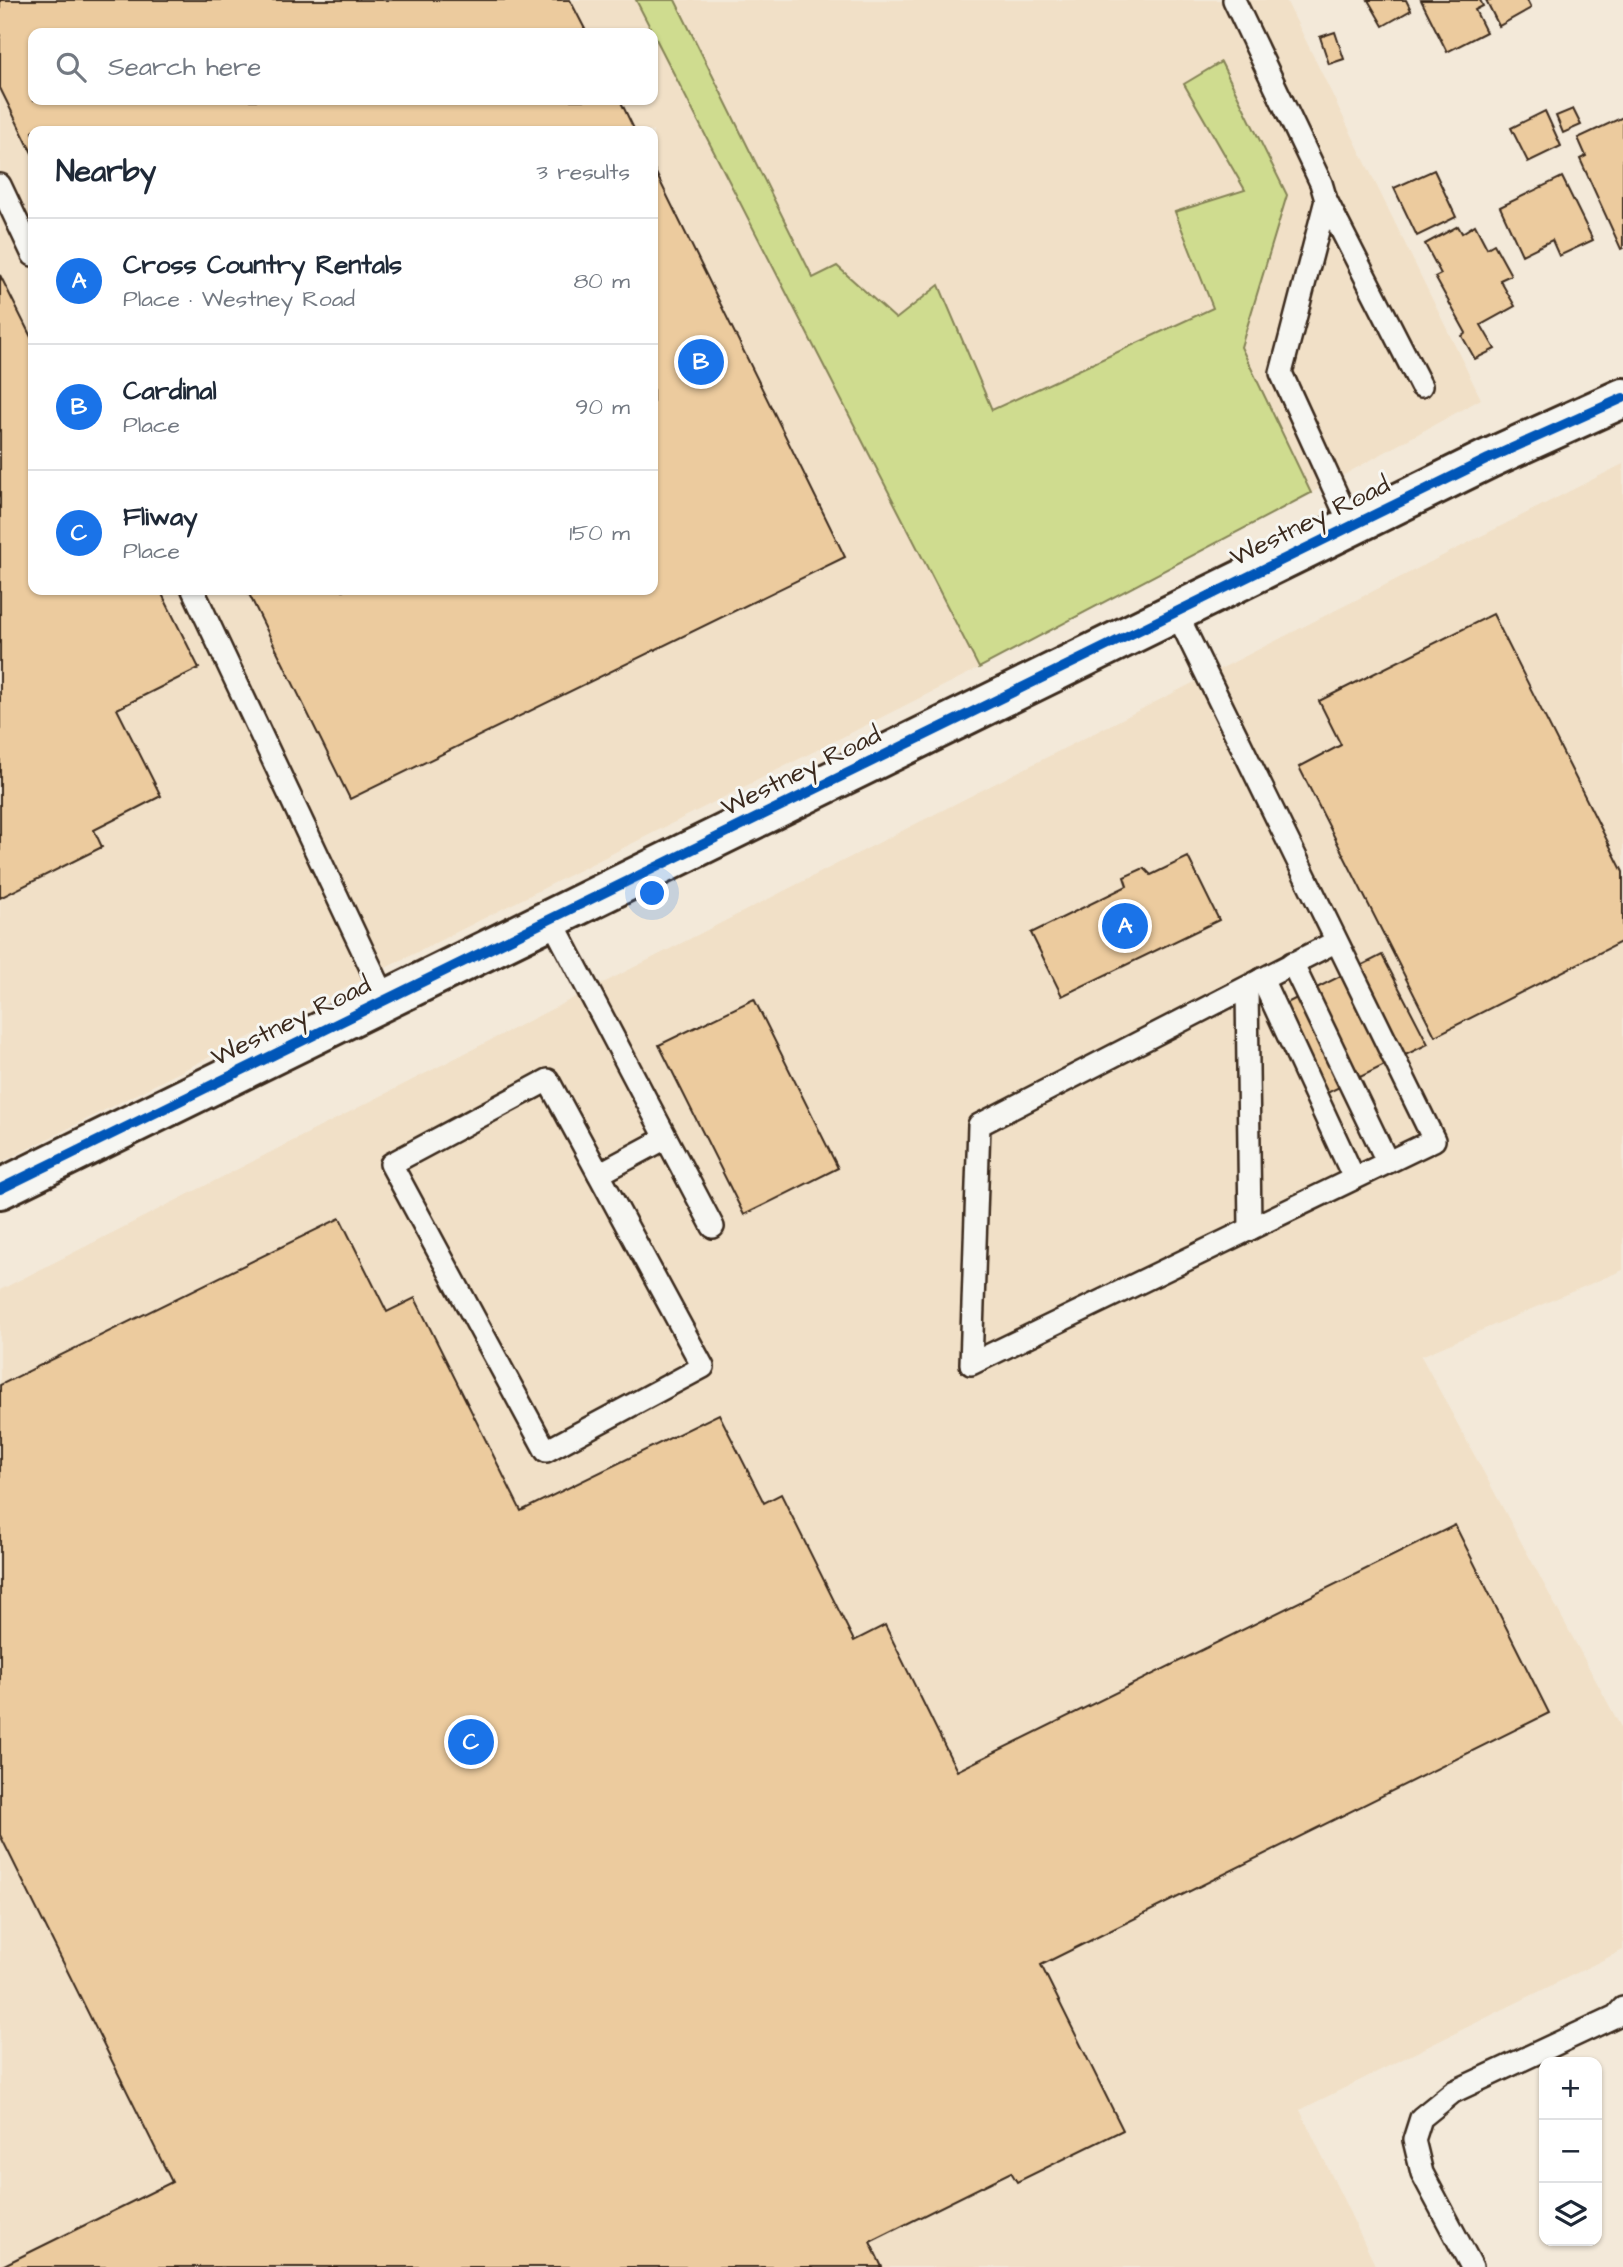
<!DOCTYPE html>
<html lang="en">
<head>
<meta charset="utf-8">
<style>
  :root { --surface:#fff; --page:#f2f2f3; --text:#1f2937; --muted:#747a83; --line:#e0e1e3; --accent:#1a73e8 }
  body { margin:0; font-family:"Architects Daughter",sans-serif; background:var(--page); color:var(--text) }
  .controls { position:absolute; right:21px; bottom:21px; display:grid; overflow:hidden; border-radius:14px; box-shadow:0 2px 5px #0004 }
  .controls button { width:63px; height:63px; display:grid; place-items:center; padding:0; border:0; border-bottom:2px solid var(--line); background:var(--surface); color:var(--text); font:35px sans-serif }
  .you { position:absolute; left:653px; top:894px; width:24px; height:24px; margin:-18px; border:5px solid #fff; border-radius:50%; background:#1a73e8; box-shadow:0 0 0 10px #1a73e833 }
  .badge { display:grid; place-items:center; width:46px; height:46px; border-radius:50%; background:var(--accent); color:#fff; font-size:23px; font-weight:700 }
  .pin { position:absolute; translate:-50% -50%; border:4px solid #fff; box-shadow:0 2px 7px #0006 }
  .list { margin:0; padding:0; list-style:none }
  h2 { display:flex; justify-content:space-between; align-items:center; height:91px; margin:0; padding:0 28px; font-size:30px }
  h2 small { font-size:23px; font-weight:400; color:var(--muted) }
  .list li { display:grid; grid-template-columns:46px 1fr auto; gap:21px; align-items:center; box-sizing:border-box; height:126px; padding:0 28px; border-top:2px solid var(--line) }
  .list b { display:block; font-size:26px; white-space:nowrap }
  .list p { margin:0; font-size:23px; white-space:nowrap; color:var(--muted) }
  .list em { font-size:23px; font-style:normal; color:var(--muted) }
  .icon { flex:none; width:38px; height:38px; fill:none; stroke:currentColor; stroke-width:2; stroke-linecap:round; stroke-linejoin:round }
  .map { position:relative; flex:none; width:1623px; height:2267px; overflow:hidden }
  .search { position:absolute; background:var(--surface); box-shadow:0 2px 5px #0004; left:28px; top:28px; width:630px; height:77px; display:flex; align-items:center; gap:18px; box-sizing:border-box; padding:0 24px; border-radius:14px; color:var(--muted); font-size:26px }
  .panel { position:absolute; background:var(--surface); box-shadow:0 2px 5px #0004; left:28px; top:126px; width:630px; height:469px; border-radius:14px }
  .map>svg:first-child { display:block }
</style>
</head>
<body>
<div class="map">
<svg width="1623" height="2267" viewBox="0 0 1623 2267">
  <rect width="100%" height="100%" fill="#f3e9d9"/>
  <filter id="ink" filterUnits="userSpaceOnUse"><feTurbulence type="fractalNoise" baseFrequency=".0143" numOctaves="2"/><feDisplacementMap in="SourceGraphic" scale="14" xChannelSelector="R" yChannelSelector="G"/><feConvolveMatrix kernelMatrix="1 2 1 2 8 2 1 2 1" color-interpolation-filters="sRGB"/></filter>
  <g filter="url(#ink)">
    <g fill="#f1e0c7" fill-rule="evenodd">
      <path d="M0,0H1286L1481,399L1311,493L979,668L0,1163ZM33,33H653V100H33ZM33,131H653V590H33Z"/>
      <polygon points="1623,464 1623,1270 1421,1356 1623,1731 1623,1950 1300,2110 1376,2267 0,2267 0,1290"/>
    </g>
    <polygon fill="#cfdc8f" stroke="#858356" stroke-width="2" points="636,0 675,0 813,278 837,266 896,319 939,285 992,410 1213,308 1175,212 1245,190 1184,84 1221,62 1287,195 1241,347 1311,493 979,668"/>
    <g fill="#eccb9e" stroke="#3b2a1e" stroke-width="2">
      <polygon points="0,0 570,0 587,33 33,33 33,100 620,100 635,131 33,131 33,155 0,88"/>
      <polygon points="1368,0 1406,0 1411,10 1383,26"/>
      <polygon points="1421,0 1480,0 1483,6 1475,10 1486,32 1447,52"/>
      <polygon points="1486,0 1527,0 1531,8 1499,26"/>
      <polygon points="1335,32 1344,59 1329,64 1320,37"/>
      <polygon points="1573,109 1581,125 1563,133 1556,116"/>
      <polygon points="1545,111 1561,146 1528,162 1511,128"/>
      <polygon points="1623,117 1623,248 1621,249 1580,159 1586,156 1578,138"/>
      <polygon points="653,167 845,557 350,799 247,590 653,590"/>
      <polygon points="1434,170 1456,217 1417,236 1394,188"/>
      <polygon points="1562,177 1593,240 1559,256 1552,240 1522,255 1500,207"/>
      <polygon points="1475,225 1487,248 1494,244 1511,275 1500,280 1515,306 1481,325 1495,349 1475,359 1462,336 1466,333 1435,277 1441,274 1425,244 1458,226 1462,233"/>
      <polygon points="0,275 33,341 33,590 160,590 199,668 117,709 161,796 94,830 102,847 0,898"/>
      <polygon points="1493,614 1623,872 1623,941 1435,1036 1299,767 1341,745 1319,701"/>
      <polygon points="1188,857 1219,920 1062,996 1031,933 1127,886 1124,877 1144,868 1151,875"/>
      <polygon points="1382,955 1428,1044 1319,1097 1275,1009"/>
      <polygon points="754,999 838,1168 744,1215 659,1045"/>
      <polygon points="340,1218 387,1312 415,1298 521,1511 719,1414 764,1503 781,1494 854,1641 885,1625 957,1771 1455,1525 1549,1713 1041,1965 1123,2130 1017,2182 1011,2172 870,2242 882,2267 0,2267 172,2182 0,1835 0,1385"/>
    </g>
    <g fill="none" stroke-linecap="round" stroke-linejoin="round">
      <defs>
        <g id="service">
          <polyline points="1234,0 1321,183 1326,200 1281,373 1351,526"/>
          <polyline points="0,185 33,255"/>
          <polyline points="1326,200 1421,386"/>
          <polyline points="193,590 386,1000"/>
          <polyline points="1176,612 1434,1140 1250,1229"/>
          <polyline points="551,919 713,1227"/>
          <polyline points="1292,963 1387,1161"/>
          <polyline points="1262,979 1354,1178"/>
          <polyline points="1247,987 979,1125 971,1364 1250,1229 1247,987 1335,942"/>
          <polygon points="548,1080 703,1367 546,1451 391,1164"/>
          <polyline points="599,1174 666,1138"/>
          <polyline points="1472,2267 1422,2173 1414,2140 1421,2118 1453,2092 1616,2016 1623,2008"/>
        </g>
        <polyline id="tertiary" points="0,1189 1488,459 1623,398"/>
      </defs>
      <use href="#service" stroke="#3b2a1e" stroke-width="26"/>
      <use href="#tertiary" stroke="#3b2a1e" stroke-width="44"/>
      <use href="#service" stroke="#f6f6f2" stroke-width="21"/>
      <use href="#tertiary" stroke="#f6f6f2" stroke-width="38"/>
      <defs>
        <polyline id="cycleway" points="0,1189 1488,459 1623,398"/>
      </defs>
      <use href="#cycleway" stroke="#f6f6f2" stroke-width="15"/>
      <use href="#cycleway" stroke="#0057b8" stroke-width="10"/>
    </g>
  </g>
  <g text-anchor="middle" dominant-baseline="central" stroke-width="6" stroke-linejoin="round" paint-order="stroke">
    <g font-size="26" fill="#3b2a1e" stroke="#f6f6f2">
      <text transform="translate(1310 521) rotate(-26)">Westney Road</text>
      <text transform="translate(801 771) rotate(-26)">Westney Road</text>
      <text transform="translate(291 1021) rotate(-26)">Westney Road</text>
    </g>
  </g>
</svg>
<div class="controls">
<button>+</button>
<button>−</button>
<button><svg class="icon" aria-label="layers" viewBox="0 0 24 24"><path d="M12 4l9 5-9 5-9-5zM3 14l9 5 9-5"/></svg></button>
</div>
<div class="you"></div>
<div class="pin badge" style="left:1125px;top:926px">A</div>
<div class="pin badge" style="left:701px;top:362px">B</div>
<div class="pin badge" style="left:471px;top:1742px">C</div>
<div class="search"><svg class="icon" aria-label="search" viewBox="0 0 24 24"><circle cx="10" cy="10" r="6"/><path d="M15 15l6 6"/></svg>Search here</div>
<section class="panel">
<h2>Nearby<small>3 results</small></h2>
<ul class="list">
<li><span class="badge">A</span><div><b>Cross Country Rentals</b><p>Place · Westney Road</p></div><em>80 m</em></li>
<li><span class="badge">B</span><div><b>Cardinal</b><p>Place</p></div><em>90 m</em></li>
<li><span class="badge">C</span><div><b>Fliway</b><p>Place</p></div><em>150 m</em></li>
</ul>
</section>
</div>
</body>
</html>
